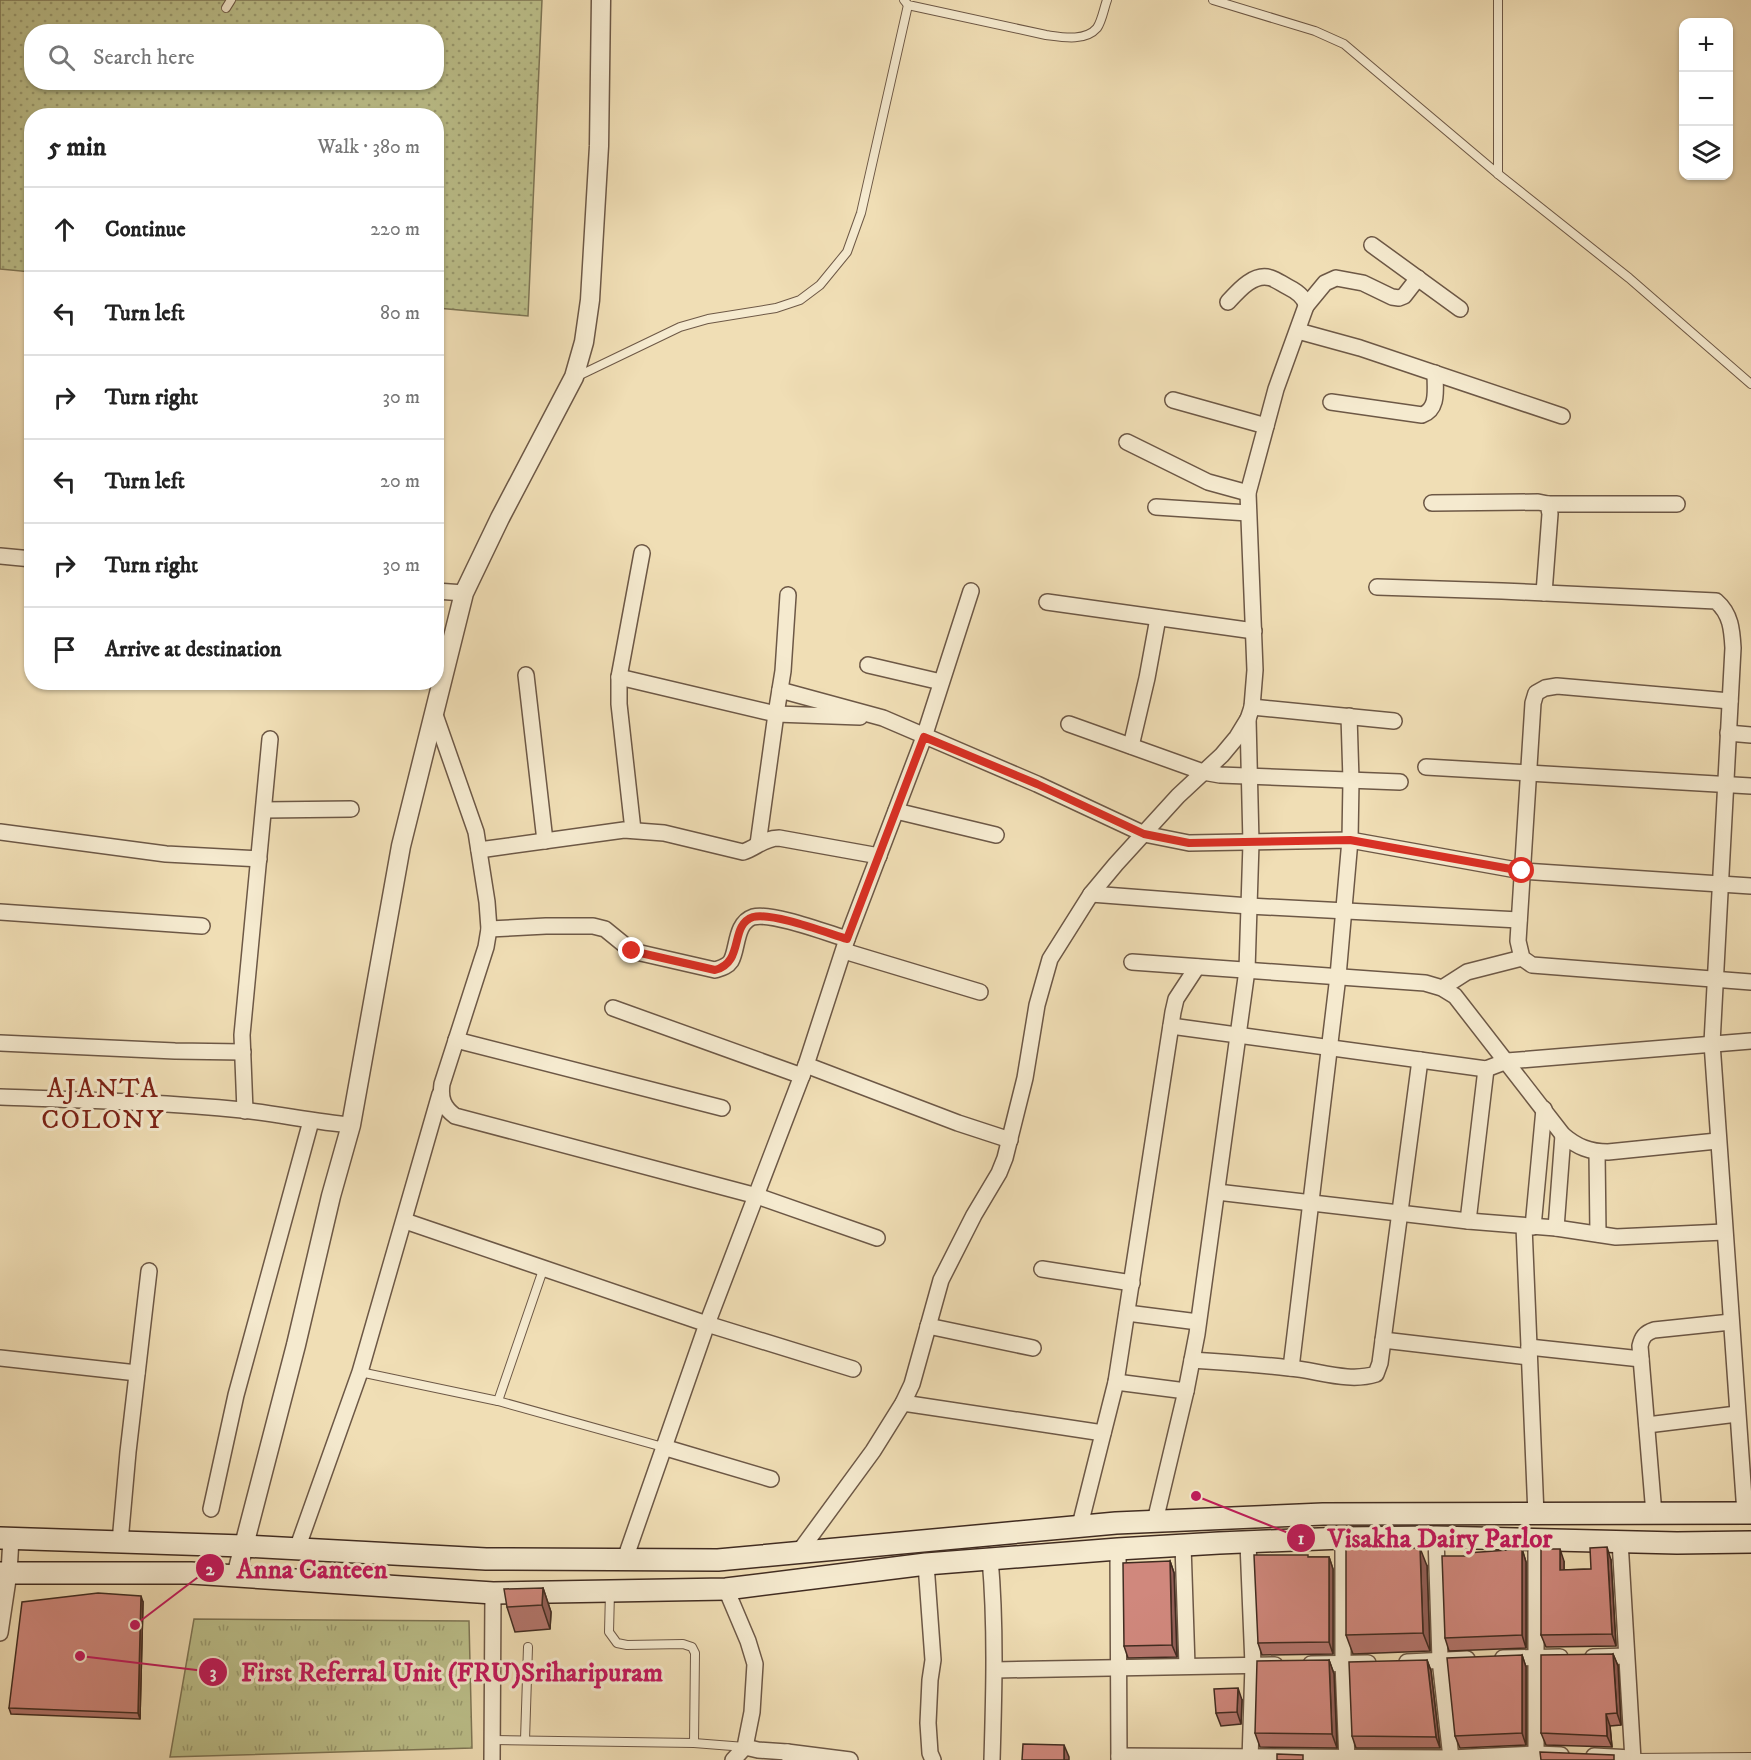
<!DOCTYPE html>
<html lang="en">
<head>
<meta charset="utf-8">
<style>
  :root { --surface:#fff; --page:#f6f6f6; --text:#222; --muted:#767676; --line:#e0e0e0 }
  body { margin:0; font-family:"IM FELL DW Pica",serif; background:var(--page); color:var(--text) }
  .controls { position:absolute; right:18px; top:18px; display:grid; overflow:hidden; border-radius:12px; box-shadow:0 2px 4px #0004 }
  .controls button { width:54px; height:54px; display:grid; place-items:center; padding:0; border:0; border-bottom:2px solid var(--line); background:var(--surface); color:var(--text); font:30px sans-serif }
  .stop { position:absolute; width:18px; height:18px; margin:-14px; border:4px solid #d93025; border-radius:50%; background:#fff }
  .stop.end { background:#d93025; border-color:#fff; box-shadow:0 2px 6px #0008 }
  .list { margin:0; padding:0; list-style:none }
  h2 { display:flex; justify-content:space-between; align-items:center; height:78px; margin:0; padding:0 24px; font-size:26px }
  h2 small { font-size:20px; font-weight:400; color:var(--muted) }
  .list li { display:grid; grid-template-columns:39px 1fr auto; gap:18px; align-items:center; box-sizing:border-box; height:84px; padding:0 24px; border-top:2px solid var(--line) }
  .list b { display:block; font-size:22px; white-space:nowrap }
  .list em { font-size:20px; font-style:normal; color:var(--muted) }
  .icon { flex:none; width:33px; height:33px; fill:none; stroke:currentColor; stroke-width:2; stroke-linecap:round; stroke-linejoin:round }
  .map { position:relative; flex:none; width:1751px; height:1760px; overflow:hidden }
  .search { position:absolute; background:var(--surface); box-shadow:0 2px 4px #0004; left:24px; top:24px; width:420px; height:66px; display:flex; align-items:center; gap:15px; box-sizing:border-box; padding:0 21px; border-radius:24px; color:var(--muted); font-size:22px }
  .panel { position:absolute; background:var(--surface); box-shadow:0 2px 4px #0004; left:24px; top:108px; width:420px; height:582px; border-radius:24px }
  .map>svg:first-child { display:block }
</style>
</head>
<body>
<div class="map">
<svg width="1751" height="1760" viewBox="0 0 1751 1760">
  <defs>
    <pattern id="grass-dots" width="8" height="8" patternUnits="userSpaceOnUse" patternTransform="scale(1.5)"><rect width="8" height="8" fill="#bcc08b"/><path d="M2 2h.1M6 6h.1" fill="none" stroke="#9a9c71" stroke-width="1.8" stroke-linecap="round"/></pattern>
    <pattern id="park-tufts" width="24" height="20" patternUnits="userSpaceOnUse" patternTransform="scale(1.5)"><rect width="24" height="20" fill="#bcc08b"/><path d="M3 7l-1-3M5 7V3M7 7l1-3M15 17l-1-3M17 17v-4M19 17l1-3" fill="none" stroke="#9a9c71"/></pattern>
  </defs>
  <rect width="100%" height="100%" fill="#f0deb5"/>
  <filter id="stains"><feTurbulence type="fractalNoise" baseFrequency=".00333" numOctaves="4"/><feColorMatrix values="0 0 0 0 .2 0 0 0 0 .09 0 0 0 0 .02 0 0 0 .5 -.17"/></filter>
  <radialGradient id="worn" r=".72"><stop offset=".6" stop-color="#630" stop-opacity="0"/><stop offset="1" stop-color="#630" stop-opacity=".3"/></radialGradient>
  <path fill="url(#grass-dots)" stroke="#7e7656" stroke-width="1.5" fill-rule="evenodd" d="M0,0H542L528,316L437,308L436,116H32L31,272L0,269ZM32,32H436V82H32Z"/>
  <polygon fill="url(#park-tufts)" stroke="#7e7656" stroke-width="1.5" points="194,1619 469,1621 472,1748 170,1757"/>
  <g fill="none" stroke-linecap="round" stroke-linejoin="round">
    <defs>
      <g id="service">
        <path d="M904,0L908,5L1046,35C1061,37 1085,42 1097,28C1102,21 1104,8 1107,0"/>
        <polyline points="1213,0 1315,31 1344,44 1498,174 1629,278 1751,384"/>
        <polyline points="226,8 231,0"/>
        <polyline points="1498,174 1498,0"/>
        <polyline points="578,376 680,327 708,319 776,308 800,300 820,285 847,252 861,213 908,5"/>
        <polyline points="360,1372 498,1401 663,1447"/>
        <polyline points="498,1401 544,1267"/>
        <polyline points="610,1592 609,1632 617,1643 627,1645 683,1644 692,1647 695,1653 694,1743"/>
        <polyline points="492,1740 694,1743 745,1747"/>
        <polyline points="525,1740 528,1647"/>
        <polyline points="1632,1758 1751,1757"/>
      </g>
      <g id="minor">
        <polyline points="1372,245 1460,309"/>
        <polyline points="1306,306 1325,283 1336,278 1363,283 1392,297 1399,298 1404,296 1418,278"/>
        <polyline points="1298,331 1360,348 1562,416"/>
        <polyline points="1173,400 1266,426"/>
        <path d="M1331,402L1422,415C1439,409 1435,389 1435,373"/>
        <polyline points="1127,442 1208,482 1248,493"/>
        <polyline points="1432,503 1538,502 1548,504 1550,514 1544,593"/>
        <polyline points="1548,504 1677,504"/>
        <polyline points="1156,507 1248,513"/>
        <polyline points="0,556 32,559"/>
        <path d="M1377,587L1502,591L1716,601C1731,614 1732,630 1733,648L1712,1043L1745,1513"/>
        <polyline points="436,591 464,593"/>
        <polyline points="1047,602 1254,631"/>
        <polyline points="868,665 941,682"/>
        <polyline points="526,675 545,841"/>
        <polyline points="619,677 776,714 860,717"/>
        <polyline points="780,690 883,718 1037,784 1144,834 1189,843 1350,840 1522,871 1751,886"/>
        <polyline points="1730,701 1557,686 1545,688 1536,693 1533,703 1518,941 1522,958 1532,965 1751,982"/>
        <polyline points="1252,707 1394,721"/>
        <path d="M434,712L476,832L487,902L489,929L486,947L442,1084C440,1098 443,1107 455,1116L757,1196L877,1238"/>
        <polyline points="1069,724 1203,772 1220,775 1400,782"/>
        <polyline points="1728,733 1751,735"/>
        <polyline points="1131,746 1147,678 1158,618"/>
        <polyline points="1426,767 1751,786"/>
        <polyline points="264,810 351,809"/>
        <polyline points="896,811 996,835"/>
        <polyline points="633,830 619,704 619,677 642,553"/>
        <polyline points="0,832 166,854 259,859"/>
        <polyline points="758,844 776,714 783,671 788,595"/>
        <path d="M479,850L624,830L664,833L743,852C756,848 764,838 779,838L879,856"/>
        <polyline points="1091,894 1249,906 1519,920"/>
        <polyline points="0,912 202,926"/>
        <path d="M489,929L546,926H593L605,929L632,951L715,970C721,968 727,967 731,961C738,949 735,923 753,917C772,912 827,933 847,939"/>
        <polyline points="844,951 980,992"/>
        <path d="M1132,962L1425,983L1442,988L1455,996L1563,1135C1577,1147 1590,1152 1608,1152L1717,1141"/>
        <polyline points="1442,988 1467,972 1522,958"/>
        <polyline points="613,1008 802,1076"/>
        <polyline points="1171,1026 1486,1069 1507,1061 1751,1041"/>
        <polyline points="456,1040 722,1108"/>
        <polyline points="0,1043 175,1051 243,1052"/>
        <polyline points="806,1065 958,1123 1010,1140"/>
        <path d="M0,1097C81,1100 162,1102 242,1110C279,1114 315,1122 351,1125"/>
        <polyline points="245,1111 242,1035 270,739"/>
        <polyline points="1597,1152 1598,1234"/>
        <polyline points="1217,1192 1468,1221 1556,1228 1616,1237 1724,1232"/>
        <polyline points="405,1221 707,1324 625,1559"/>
        <polyline points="1468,1221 1486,1069"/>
        <polyline points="1524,1226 1536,1515"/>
        <polyline points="1533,1227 1544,1109"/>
        <polyline points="1556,1228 1563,1135"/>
        <polyline points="1042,1269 1132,1283"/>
        <polyline points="1127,1313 1198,1322"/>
        <polyline points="928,1326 1033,1348"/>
        <polyline points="1383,1340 1529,1357"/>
        <polyline points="1529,1347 1641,1359"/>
        <polyline points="0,1358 137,1373"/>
        <path d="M1192,1360C1224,1362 1257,1364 1289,1368C1317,1370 1348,1383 1376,1374L1380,1363L1420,1060"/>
        <polyline points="1291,1368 1338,976 1350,840 1351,780 1349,716"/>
        <polyline points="853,1369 707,1324 806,1065 847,939 924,737 971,591"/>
        <polyline points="1116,1382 1186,1391"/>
        <polyline points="903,1403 1103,1433"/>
        <polyline points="1647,1425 1737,1414"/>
        <polyline points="663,1447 771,1479"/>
        <polyline points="211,1509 236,1395 311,1121"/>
        <path d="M1654,1514L1640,1346C1642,1337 1645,1333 1654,1330L1731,1322"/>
        <polyline points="1155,1521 1186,1391 1197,1334 1247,970 1251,843 1248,719"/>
        <polyline points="1080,1525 1116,1382 1173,1012 1176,999 1197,967"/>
        <polyline points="1436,1537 1440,1660 1451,1758"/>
        <polyline points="1343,1538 1343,1663 1347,1760"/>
        <polyline points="1536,1538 1536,1760"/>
        <polyline points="1620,1541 1633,1760"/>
        <polyline points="120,1542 128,1452 149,1271"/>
        <polyline points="1248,1543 1253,1665 1250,1760"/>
        <polyline points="1183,1545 1187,1666"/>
        <polyline points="297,1549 360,1372 440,1094"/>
        <polyline points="1118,1549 1119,1760"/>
        <path d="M799,1552L873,1451L903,1403L912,1384L941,1280L974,1215L999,1173L1005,1158L1025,1078L1037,1005L1050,959L1091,894L1116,864L1178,796L1222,755L1237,737L1248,719L1252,707L1255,670L1248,493L1276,389L1306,306C1305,297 1296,291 1288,287C1282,284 1277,280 1271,278C1254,272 1238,291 1228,302"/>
        <path d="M990,1558C996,1625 994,1693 992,1760"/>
        <polyline points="926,1564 933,1660 930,1680 928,1723 930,1753 933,1760"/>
        <polyline points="726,1589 748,1641 755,1664 752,1712 745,1747 733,1760"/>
        <polyline points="0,1633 9,1573 11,1538"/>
        <polyline points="1593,1657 1626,1656"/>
        <polyline points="1503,1658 1560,1657"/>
        <polyline points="1407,1662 1467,1659"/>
        <polyline points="1311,1664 1368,1663"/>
        <polyline points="995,1670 1275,1665"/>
        <polyline points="745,1747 758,1750 787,1752 791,1760"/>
        <polyline points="787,1752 850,1760"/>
        <polyline points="1119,1756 1451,1758 1537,1754 1561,1755"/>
        <polyline points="1594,1756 1632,1758"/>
        <polyline points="492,1760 493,1593"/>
      </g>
      <polyline id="tertiary" points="236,1576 296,1345 331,1196 351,1125 401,846 464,593 500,518 574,377 584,342 590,300 599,146 601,0"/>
      <g id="secondary">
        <polyline points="0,1538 243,1546 486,1559 718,1560 1116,1523 1323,1514 1751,1513"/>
        <polyline points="0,1573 191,1573 493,1593 726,1589 926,1564 1118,1549 1219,1543 1343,1538 1436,1537 1677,1543 1751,1542"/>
      </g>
    </defs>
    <use href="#service" stroke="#6d5846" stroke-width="10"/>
    <use href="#minor" stroke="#6d5846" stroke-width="18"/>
    <use href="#tertiary" stroke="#6d5846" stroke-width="21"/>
    <use href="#secondary" stroke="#412c21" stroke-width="24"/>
    <use href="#service" stroke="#f5eacf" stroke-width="8"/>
    <use href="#minor" stroke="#f5eacf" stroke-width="15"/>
    <use href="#tertiary" stroke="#f5eacf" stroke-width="18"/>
    <use href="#secondary" stroke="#f5eacf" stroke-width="21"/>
  </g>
  <g fill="#b3756c" stroke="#412c21" stroke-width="1.5">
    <polygon points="1522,1549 1526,1562 1526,1648 1449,1651 1445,1638 1467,1556"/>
    <polygon points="1309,1557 1329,1557 1333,1569 1333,1654 1262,1655 1258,1643"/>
    <polygon points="1611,1560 1616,1646 1546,1647 1541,1635 1564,1561 1564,1570 1591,1569"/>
    <polygon points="1170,1561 1174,1573 1177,1657 1128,1658 1124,1646"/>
    <polygon points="1427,1566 1430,1651 1353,1654 1346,1635"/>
    <polygon points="543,1588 551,1612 550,1629 515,1632 507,1607"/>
    <polygon points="143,1602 140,1719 11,1714 9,1708"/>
    <polygon points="1613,1654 1618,1666 1621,1725 1610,1726 1612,1747 1546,1745 1541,1733"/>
    <polygon points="1522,1655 1526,1667 1526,1745 1460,1748 1455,1736"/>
    <polygon points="1329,1660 1334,1674 1337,1748 1260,1747 1255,1733"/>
    <polygon points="1427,1660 1431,1671 1440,1748 1356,1748 1352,1736"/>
    <polygon points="1242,1700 1241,1724 1221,1726 1216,1713"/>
  </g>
  <g fill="#925f58" stroke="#412c21" stroke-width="1.5">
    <polygon points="1607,1547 1611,1560 1616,1646 1612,1634"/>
    <polygon points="1420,1548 1427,1566 1430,1651 1423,1633"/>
    <polygon points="1522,1549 1526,1562 1526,1648 1522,1635"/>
    <polygon points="1560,1549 1564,1561 1564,1582 1560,1570"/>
    <polygon points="1329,1557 1333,1569 1333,1654 1329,1642"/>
    <polygon points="1170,1561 1174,1573 1177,1657 1172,1645"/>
    <polygon points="543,1588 551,1612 550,1629 542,1605"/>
    <polygon points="141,1596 143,1602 140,1719 138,1713"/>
    <polygon points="1613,1654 1618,1666 1621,1725 1617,1713"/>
    <polygon points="1522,1655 1526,1667 1526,1745 1522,1733"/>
    <polygon points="1329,1660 1334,1674 1337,1748 1332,1734"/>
    <polygon points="1427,1660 1431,1671 1440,1748 1436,1737"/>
    <polygon points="1238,1688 1242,1700 1241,1724 1237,1712"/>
    <polygon points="1606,1714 1610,1726 1612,1747 1607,1736"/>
    <polygon points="1064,1745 1069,1757 1069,1760 1064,1760"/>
  </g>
  <g fill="#d0887d" stroke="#412c21" stroke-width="1.5">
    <polygon points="1607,1547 1612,1634 1541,1635 1541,1549 1560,1549 1560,1570 1591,1569 1590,1548"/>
    <polygon points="1346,1548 1420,1548 1423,1633 1346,1635"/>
    <polygon points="1522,1549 1522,1635 1445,1638 1442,1556 1467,1556 1467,1553"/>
    <polygon points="1254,1555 1308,1555 1308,1557 1329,1557 1329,1642 1258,1643"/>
    <polygon points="1170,1561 1172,1645 1124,1646 1123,1563"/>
    <polygon points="543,1588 542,1605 507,1607 504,1589"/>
    <polygon points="98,1593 141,1596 138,1713 9,1708 22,1602"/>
    <polygon points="1613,1654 1617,1713 1606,1714 1607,1736 1541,1733 1541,1655"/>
    <polygon points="1522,1655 1522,1733 1455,1736 1447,1658"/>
    <polygon points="1329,1660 1332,1734 1255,1733 1257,1661"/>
    <polygon points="1427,1660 1436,1737 1352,1736 1349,1662"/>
    <polygon points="1238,1688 1237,1712 1216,1713 1214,1689"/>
    <polygon points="1023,1744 1064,1745 1064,1760 1022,1760"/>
    <polygon points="1540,1752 1614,1755 1614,1760 1541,1760"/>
    <polygon points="1277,1754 1303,1755 1303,1760 1277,1760"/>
  </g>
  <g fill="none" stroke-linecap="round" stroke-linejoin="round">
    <path stroke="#d93025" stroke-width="8" d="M632,951L715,970C745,962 729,925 753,917C772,912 827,933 847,939L924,737L1037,784L1144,834L1189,843L1350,840L1522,871"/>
  </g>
  <g text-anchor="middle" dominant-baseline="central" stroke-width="6" stroke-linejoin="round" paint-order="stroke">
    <g font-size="27" letter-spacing="1.5" fill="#7a1f14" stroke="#f5eacf">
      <text x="103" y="1089">AJANTA<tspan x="103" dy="31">COLONY</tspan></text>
    </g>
  </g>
  <path fill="none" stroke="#c2185b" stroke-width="2" d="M1196 1496L1301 1538M135 1625L210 1568M80 1656L213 1672"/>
  <g fill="#c2185b" stroke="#f5eacf" stroke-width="2">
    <circle cx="1196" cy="1496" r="6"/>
    <circle cx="135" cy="1625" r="6"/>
    <circle cx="80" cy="1656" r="6"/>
    <circle cx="1301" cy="1538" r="15"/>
    <circle cx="210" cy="1568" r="15"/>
    <circle cx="213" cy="1672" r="15"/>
  </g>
  <g font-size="18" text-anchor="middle" font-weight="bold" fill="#fff">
    <text x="1301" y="1544">1</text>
    <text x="210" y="1575">2</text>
    <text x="213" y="1678">3</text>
  </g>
  <g font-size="27" text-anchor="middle" font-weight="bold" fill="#c2185b" stroke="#f5eacf" stroke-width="6" stroke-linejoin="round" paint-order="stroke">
    <text x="1440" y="1547">Visakha Dairy Parlor</text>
    <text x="312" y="1578">Anna Canteen</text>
    <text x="452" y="1681">First Referral Unit (FRU)Sriharipuram</text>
  </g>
  <rect width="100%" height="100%" filter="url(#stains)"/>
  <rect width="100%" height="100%" fill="url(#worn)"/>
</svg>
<div class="controls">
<button>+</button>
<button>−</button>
<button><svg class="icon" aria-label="layers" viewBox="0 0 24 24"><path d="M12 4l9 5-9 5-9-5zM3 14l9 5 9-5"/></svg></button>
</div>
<div class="stop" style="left:1522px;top:871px"></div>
<div class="stop end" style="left:632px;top:951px"></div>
<div class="search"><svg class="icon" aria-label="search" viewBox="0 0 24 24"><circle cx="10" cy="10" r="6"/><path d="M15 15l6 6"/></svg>Search here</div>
<section class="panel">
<h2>5 min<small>Walk · 380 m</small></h2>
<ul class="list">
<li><svg class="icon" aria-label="ahead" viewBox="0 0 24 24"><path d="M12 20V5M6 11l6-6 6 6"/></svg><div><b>Continue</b></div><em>220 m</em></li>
<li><svg class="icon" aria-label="left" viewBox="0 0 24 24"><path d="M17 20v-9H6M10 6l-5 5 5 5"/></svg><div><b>Turn left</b></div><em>80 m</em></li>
<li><svg class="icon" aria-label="right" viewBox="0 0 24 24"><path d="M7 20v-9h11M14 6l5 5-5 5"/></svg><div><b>Turn right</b></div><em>30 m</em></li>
<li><svg class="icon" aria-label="left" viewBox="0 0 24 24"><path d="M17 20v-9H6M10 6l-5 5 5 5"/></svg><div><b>Turn left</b></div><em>20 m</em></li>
<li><svg class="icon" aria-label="right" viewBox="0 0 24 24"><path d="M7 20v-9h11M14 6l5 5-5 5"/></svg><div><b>Turn right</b></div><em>30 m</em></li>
<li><svg class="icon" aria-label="arrive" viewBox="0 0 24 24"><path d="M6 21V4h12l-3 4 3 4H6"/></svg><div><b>Arrive at destination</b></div></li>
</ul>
</section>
</div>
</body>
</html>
